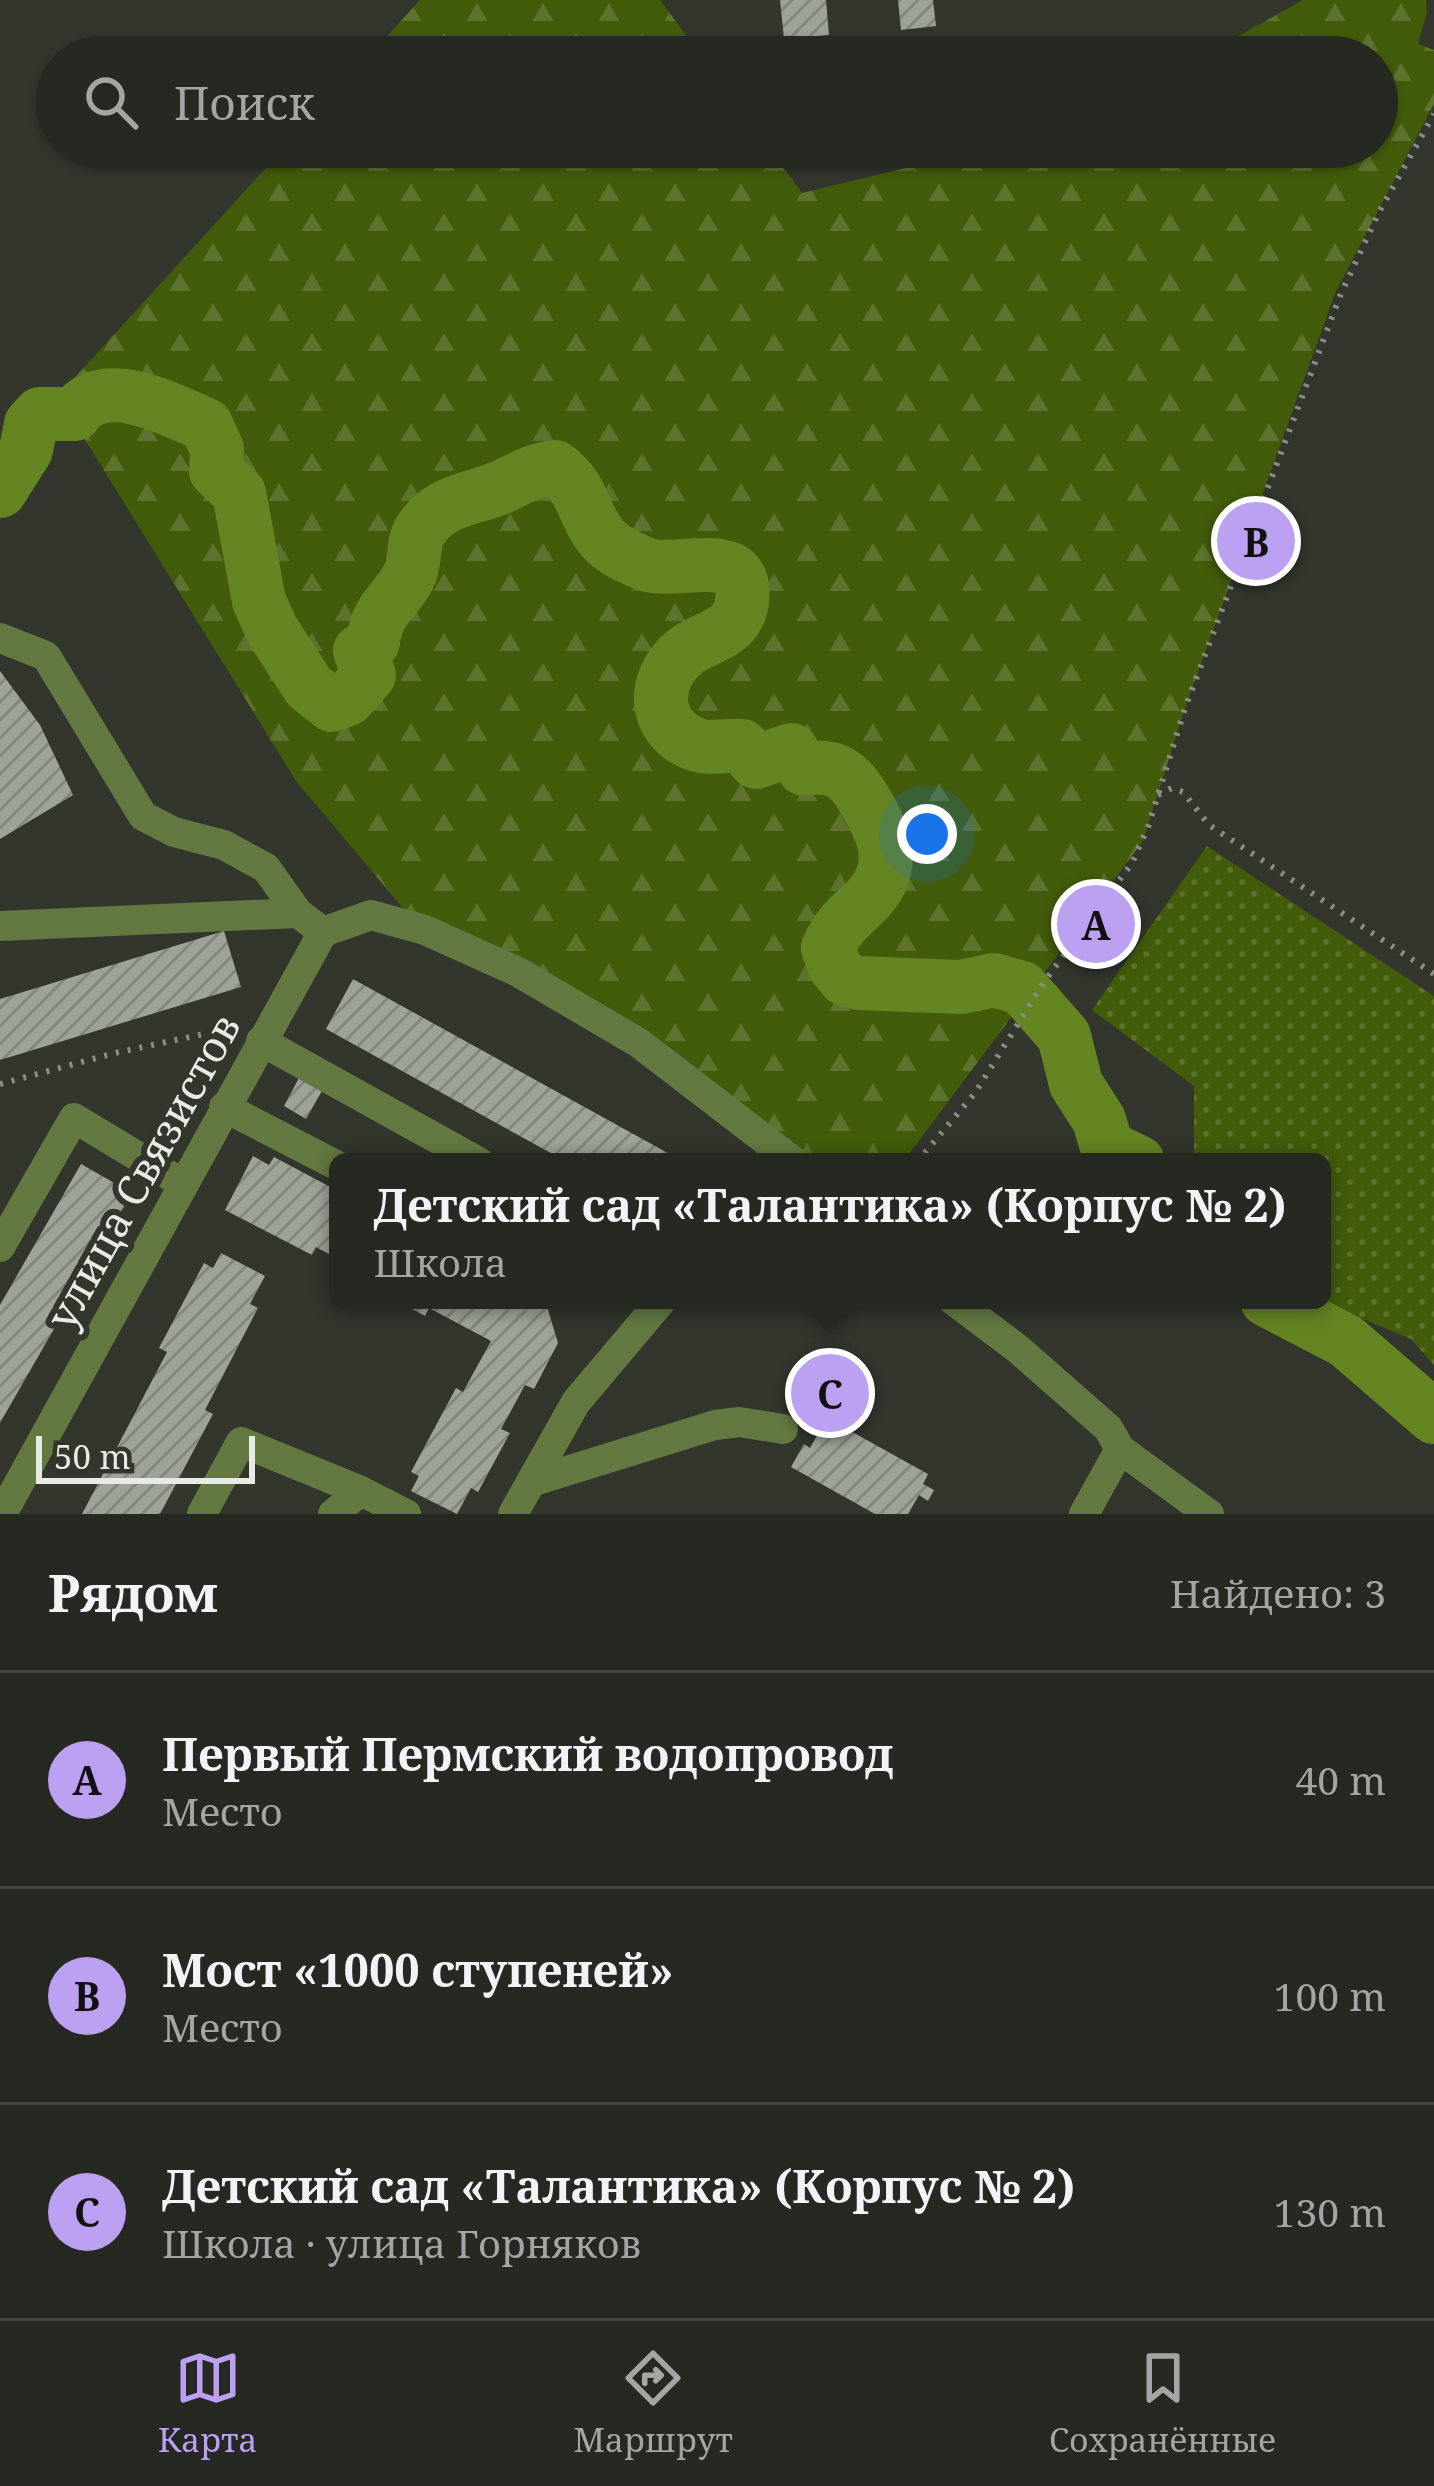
<!DOCTYPE html>
<html lang="ru">
<head>
<meta charset="utf-8">
<style>
  :root { --surface:#262822; --page:#32342f; --text:#f1f3f6; --muted:#a4a6a5; --line:#424440; --accent:#bca0f2 }
  body { margin:0; font-family:"Noto Serif",serif; background:var(--page); color:var(--text) }
  .scale { position:absolute; left:36px; bottom:30px; width:219px; box-sizing:border-box; padding-left:12px; border:6px solid #e8ebe5; border-top:0; font-size:33px; line-height:42px; white-space:nowrap; color:#e8ebe5; -webkit-text-stroke:9px #32362d; paint-order:stroke }
  .you { position:absolute; left:927px; top:834px; width:42px; height:42px; margin:-30px; border:9px solid #fff; border-radius:50%; background:#1a73e8; box-shadow:0 0 0 18px #1a73e833 }
  .badge { display:grid; place-items:center; width:78px; height:78px; border-radius:50%; background:var(--accent); color:#111; font-size:39px; font-weight:700 }
  .pin { position:absolute; translate:-50% -50%; border:6px solid #fff; box-shadow:0 3px 12px #0006 }
  .popup { position:absolute; left:329px; top:1153px; width:1002px; height:156px; box-sizing:border-box; display:grid; place-content:center; border-radius:18px; background:var(--surface); filter:drop-shadow(0 3px 9px #0005); font-size:39px; white-space:nowrap; color:var(--muted) }
  .popup b { font-size:45px; color:var(--text) }
  .popup::after { content:''; position:absolute; left:50%; top:100%; margin-left:-24px; border:24px solid transparent; border-top-color:var(--surface) }
  .list { margin:0; padding:0; list-style:none }
  h2 { display:flex; justify-content:space-between; align-items:center; height:156px; margin:0; padding:0 48px; font-size:51px }
  h2 small { font-size:39px; font-weight:400; color:var(--muted) }
  .list li { display:grid; grid-template-columns:78px 1fr auto; gap:36px; align-items:center; box-sizing:border-box; height:216px; padding:0 48px; border-top:3px solid var(--line) }
  .list b { display:block; font-size:45px; white-space:nowrap }
  .list p { margin:0; font-size:39px; white-space:nowrap; color:var(--muted) }
  .list em { font-size:39px; font-style:normal; color:var(--muted) }
  .icon { flex:none; width:66px; height:66px; fill:none; stroke:currentColor; stroke-width:2; stroke-linecap:round; stroke-linejoin:round }
  .map { position:relative; flex:none; width:1434px; height:1514px; overflow:hidden }
  .search { position:absolute; background:var(--surface); box-shadow:0 3px 9px #0004; left:36px; right:36px; top:36px; height:132px; display:flex; align-items:center; gap:30px; box-sizing:border-box; padding:0 42px; border-radius:66px; color:var(--muted); font-size:45px }
  .sheet { height:804px; background:var(--surface) }
  nav { display:flex; justify-content:space-around; align-items:center; box-sizing:border-box; height:168px; border-top:3px solid var(--line); background:var(--surface); font-size:33px; color:var(--muted) }
  nav a { display:grid; justify-items:center; gap:6px }
  nav .on { color:var(--accent) }
  .map>svg:first-child { display:block }
</style>
</head>
<body>
<div class="map">
<svg width="1434" height="1514" viewBox="0 0 1434 1514">
  <defs>
    <pattern id="grass-dots" width="8" height="8" patternUnits="userSpaceOnUse" patternTransform="scale(3)"><rect width="8" height="8" fill="#435c0b"/><path d="M2 2h.1M6 6h.1" fill="none" stroke="#5e742e" stroke-width="1.8" stroke-linecap="round"/></pattern>
    <pattern id="forest-firs" width="22" height="20" patternUnits="userSpaceOnUse" patternTransform="scale(3)"><rect width="22" height="20" fill="#435c0b"/><path d="M5 1l3.5 6h-7zM16 11l3.5 6h-7z" fill="#5e742e"/></pattern>
    <pattern id="building-hatch" width="6" height="6" patternUnits="userSpaceOnUse" patternTransform="scale(3)"><rect width="6" height="6" fill="#9ea398"/><path d="M-1 1l2-2M0 6l6-6M5 7l2-2" fill="none" stroke="#84877f"/></pattern>
  </defs>
  <rect width="100%" height="100%" fill="#32362d"/>
  <polygon fill="url(#grass-dots)" points="1207,846 1434,996 1434,1365 1411,1339 1318,1300 1322,1300 1322,1162 1194,1162 1194,1086 1092,1010"/>
  <g fill="url(#forest-firs)">
    <polygon points="420,0 660,0 702,57 368,57"/>
    <polygon points="1303,0 1426,0 1427,12 1418,44 1434,50 1434,104 1336,291 1185,708 1143,841 903,1162 820,1162 402,907 296,781 58,396 285,147 768,147 802,193 943,159 972,147 1377,147 1377,57 1187,57 1242,34"/>
  </g>
  <g fill="none" stroke-linecap="round" stroke-linejoin="round">
    <g stroke="#648522" stroke-width="54">
      <path d="M0,491L26,450L31,424L40,414H75C102,373 172,410 206,425L217,449L216,471L239,493L259,601L272,630L309,687L332,705L348,699L369,675L360,651L373,642C377,608 395,603 409,576C416,562 412,544 420,531C440,499 471,500 502,487C521,478 533,470 555,467C586,489 582,517 605,541C616,552 631,558 645,564C669,574 728,552 740,579C744,588 743,606 738,615C728,636 702,638 686,651C651,678 651,729 697,745C710,749 728,745 742,746L756,762L791,750L804,769C831,765 845,770 860,793C884,831 902,867 863,904C848,918 836,928 828,948L835,967L845,979L858,983L961,987L994,980L1022,988L1064,1036L1076,1084L1099,1120L1107,1147L1138,1162"/>
      <polyline points="1267,1300 1346,1341 1434,1417"/>
    </g>
  </g>
  <g fill="url(#building-hatch)">
    <polygon points="780,0 826,0 829,35 784,39"/>
    <polygon points="898,0 933,0 936,26 901,30"/>
    <polygon points="0,671 40,725 73,795 0,839"/>
    <polygon points="224,931 241,987 0,1060 0,999"/>
    <polygon points="353,979 684,1162 567,1162 326,1029"/>
    <polygon points="300,1076 323,1089 306,1119 284,1106"/>
    <polygon points="253,1156 269,1165 274,1157 338,1191 338,1259 316,1247 312,1255 225,1210"/>
    <polygon points="81,1164 132,1193 0,1423 0,1305"/>
    <polygon points="221,1253 265,1276 250,1304 258,1308 205,1410 213,1414 160,1514 82,1514 167,1352 159,1348 204,1263 213,1268"/>
    <polygon points="396,1300 545,1300 558,1343 534,1389 525,1385 501,1429 510,1433 478,1492 471,1488 457,1514 411,1491 419,1476 411,1472 456,1388 463,1392 491,1341 429,1308 425,1316"/>
    <polygon points="827,1418 928,1474 923,1484 934,1490 928,1501 919,1495 908,1514 875,1514 791,1467 804,1444 810,1448"/>
  </g>
  <g fill="none" stroke-linecap="round" stroke-linejoin="round">
    <g stroke="#8b8e87" stroke-width="6" stroke-dasharray="3 9" stroke-linecap="butt">
      <polyline points="1158,795 1172,788 1183,792 1209,825 1434,974"/>
      <polyline points="0,1084 115,1053 237,1027"/>
      <polyline points="917,1162 975,1093 1044,982 1132,863 1148,827 1185,708 1340,296 1378,214 1434,114"/>
    </g>
    <g stroke="#637941" stroke-width="30">
      <polyline points="0,638 46,656 143,816 174,832 224,845 266,868 298,913 323,932"/>
      <polyline points="0,926 298,913"/>
      <polyline points="323,932 371,915 425,930 518,972 639,1043 794,1162"/>
      <polyline points="261,1041 479,1162"/>
      <polyline points="224,1107 338,1166"/>
      <polyline points="0,1247 74,1118 182,1183"/>
      <polyline points="953,1300 1018,1349 1108,1428 1120,1449 1209,1514"/>
      <polyline points="531,1482 715,1425 739,1422 783,1429"/>
      <polyline points="2,1514 323,932"/>
      <polyline points="202,1514 241,1442 361,1491 406,1514"/>
      <polyline points="333,1514 361,1491"/>
      <polyline points="513,1514 576,1402 662,1300"/>
      <polyline points="1084,1514 1120,1449"/>
    </g>
  </g>
  <g text-anchor="middle" dominant-baseline="central" stroke-width="12" stroke-linejoin="round" paint-order="stroke">
    <g font-size="42" fill="#e8ebe5" stroke="#32362d">
      <text transform="translate(142 1171) rotate(-61)">улица Связистов</text>
    </g>
  </g>
</svg>
<div class="scale">50 m</div>
<div class="you"></div>
<div class="pin badge" style="left:1096px;top:924px">A</div>
<div class="pin badge" style="left:1256px;top:541px">B</div>
<div class="pin badge" style="left:830px;top:1393px">C</div>
<div class="popup"><b>Детский сад «Талантика» (Корпус № 2)</b>Школа</div>
<div class="search"><svg class="icon" aria-label="search" viewBox="0 0 24 24"><circle cx="10" cy="10" r="6"/><path d="M15 15l6 6"/></svg>Поиск</div>
</div>
<section class="sheet">
<h2>Рядом<small>Найдено: 3</small></h2>
<ul class="list">
<li><span class="badge">A</span><div><b>Первый Пермский водопровод</b><p>Место</p></div><em>40 m</em></li>
<li><span class="badge">B</span><div><b>Мост «1000 ступеней»</b><p>Место</p></div><em>100 m</em></li>
<li><span class="badge">C</span><div><b>Детский сад «Талантика» (Корпус № 2)</b><p>Школа · улица Горняков</p></div><em>130 m</em></li>
</ul>
</section>
<nav>
<a class="on"><svg class="icon" aria-label="map" viewBox="0 0 24 24"><path d="M3 6l6-2 6 2 6-2v14l-6 2-6-2-6 2zM9 4v14M15 6v14"/></svg>Карта</a>
<a><svg class="icon" aria-label="directions" viewBox="0 0 24 24"><path d="M12 3l9 9-9 9-9-9zM9 14v-3h6M13 9l2 2-2 2"/></svg>Маршрут</a>
<a><svg class="icon" aria-label="saved" viewBox="0 0 24 24"><path d="M7 4h10v16l-5-4-5 4z"/></svg>Сохранённые</a>
</nav>
</body>
</html>
